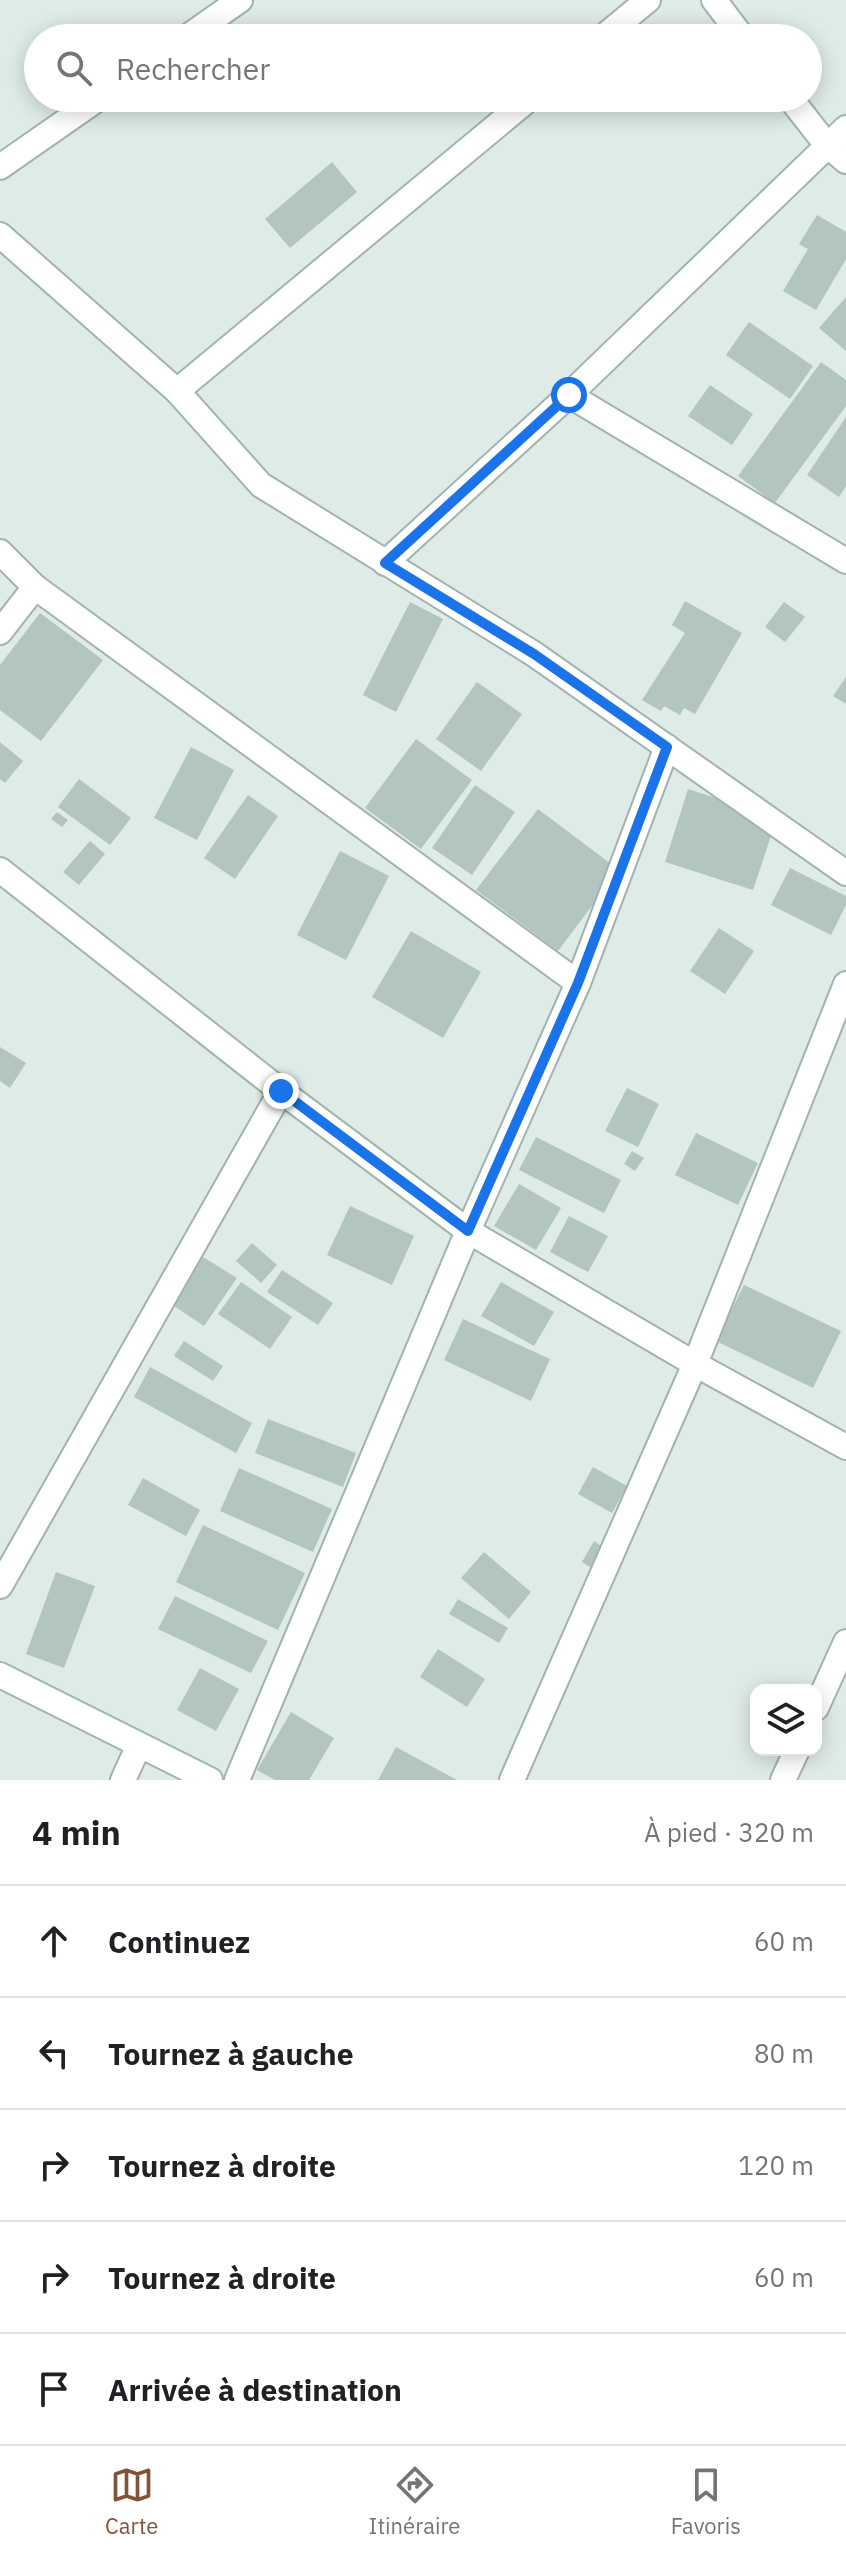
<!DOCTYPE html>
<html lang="fr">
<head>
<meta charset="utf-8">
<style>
  :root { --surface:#fff; --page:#f2f2f2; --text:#202124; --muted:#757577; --line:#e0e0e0; --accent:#825336 }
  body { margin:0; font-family:"IBM Plex Sans",sans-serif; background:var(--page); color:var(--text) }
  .controls { position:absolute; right:24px; bottom:24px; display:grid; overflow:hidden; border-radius:16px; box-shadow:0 4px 20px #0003 }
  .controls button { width:72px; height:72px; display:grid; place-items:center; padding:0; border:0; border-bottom:2px solid var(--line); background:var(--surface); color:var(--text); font:40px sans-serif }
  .stop { position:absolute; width:24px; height:24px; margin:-18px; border:6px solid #1a73e8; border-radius:50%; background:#fff }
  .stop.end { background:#1a73e8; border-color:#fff; box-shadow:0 2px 8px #0008 }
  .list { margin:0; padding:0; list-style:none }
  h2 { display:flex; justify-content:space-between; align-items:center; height:104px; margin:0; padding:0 32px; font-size:34px }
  h2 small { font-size:26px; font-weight:400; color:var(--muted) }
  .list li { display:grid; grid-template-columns:52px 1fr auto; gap:24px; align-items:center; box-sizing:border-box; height:112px; padding:0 32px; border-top:2px solid var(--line) }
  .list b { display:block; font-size:30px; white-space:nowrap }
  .list em { font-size:26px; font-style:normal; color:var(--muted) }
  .icon { flex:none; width:44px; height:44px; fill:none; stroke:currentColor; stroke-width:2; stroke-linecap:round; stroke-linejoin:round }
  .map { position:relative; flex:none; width:846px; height:1780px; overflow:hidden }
  .search { position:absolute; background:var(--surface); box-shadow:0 4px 20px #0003; left:24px; right:24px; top:24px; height:88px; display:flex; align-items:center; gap:20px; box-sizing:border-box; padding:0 28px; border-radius:44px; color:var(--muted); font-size:30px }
  .sheet { height:664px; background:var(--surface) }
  nav { display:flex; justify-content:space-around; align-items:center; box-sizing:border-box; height:112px; border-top:2px solid var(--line); background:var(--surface); font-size:22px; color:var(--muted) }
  nav a { display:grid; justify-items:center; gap:4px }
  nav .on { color:var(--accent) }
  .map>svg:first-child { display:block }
</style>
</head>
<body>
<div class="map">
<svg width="846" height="1780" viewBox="0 0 846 1780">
  <rect width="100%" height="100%" fill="#deebe7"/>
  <g fill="#b3c5c0">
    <polygon points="332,162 357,192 290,248 265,219"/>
    <polygon points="817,215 846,232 846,259 816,310 783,291 808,249 799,244"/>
    <polygon points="846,297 846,351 819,328"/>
    <polygon points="749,322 813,366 790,399 726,355"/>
    <polygon points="821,362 846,380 846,406 775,503 738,476"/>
    <polygon points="710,385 753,414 732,445 688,416"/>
    <polygon points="846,417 846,486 839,497 807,475"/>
    <polygon points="685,601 742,633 695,714 684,708 680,715 664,706 661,711 642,700 685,633 672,625"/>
    <polygon points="410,602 443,619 396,712 363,695"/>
    <polygon points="784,602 805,617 785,642 765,627"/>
    <polygon points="40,613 103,660 41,741 0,710 0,665"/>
    <polygon points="846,677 846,704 833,696"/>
    <polygon points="477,682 522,714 481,771 436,739"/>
    <polygon points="416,739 472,780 421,849 365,808"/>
    <polygon points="0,742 23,761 5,783 0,779"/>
    <polygon points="191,747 234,770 197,840 154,818"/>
    <polygon points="79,779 131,818 110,845 58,807"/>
    <polygon points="475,785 515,812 472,875 432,848"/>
    <polygon points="688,789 777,818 753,890 665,862"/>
    <polygon points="248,795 278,816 235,879 204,858"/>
    <polygon points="538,809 619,870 558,951 476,890"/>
    <polygon points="57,812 68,820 62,827 51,819"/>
    <polygon points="90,841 105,854 79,885 63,872"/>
    <polygon points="340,851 389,876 346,960 297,935"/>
    <polygon points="790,868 846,896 846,905 831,935 771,905"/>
    <polygon points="719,928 754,951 725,994 690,971"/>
    <polygon points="411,931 481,972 443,1038 372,997"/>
    <polygon points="0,1047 26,1063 10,1088 0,1081"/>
    <polygon points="627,1088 659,1104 638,1147 605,1131"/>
    <polygon points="696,1133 758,1163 738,1205 675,1175"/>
    <polygon points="536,1137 621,1180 604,1213 519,1170"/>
    <polygon points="632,1151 644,1158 635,1171 624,1164"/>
    <polygon points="519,1184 561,1208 536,1250 494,1226"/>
    <polygon points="350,1206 414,1236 392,1285 327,1255"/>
    <polygon points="569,1216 608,1236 588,1272 550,1252"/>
    <polygon points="252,1243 277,1265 261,1283 236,1261"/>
    <polygon points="203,1257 237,1278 204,1326 171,1304"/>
    <polygon points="282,1270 333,1303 318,1325 267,1292"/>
    <polygon points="241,1282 292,1317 270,1349 218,1314"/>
    <polygon points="501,1282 554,1312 534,1346 481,1316"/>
    <polygon points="744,1285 841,1331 813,1388 716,1341"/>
    <polygon points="463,1319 550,1359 531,1401 444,1360"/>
    <polygon points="184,1341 223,1366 213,1381 174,1356"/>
    <polygon points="150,1367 252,1423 236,1453 134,1397"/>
    <polygon points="268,1419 356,1453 343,1487 255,1453"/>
    <polygon points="593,1467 627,1486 612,1513 578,1494"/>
    <polygon points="239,1468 332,1509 313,1552 220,1511"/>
    <polygon points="143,1478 200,1510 186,1536 128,1505"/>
    <polygon points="203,1525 305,1573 278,1630 176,1582"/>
    <polygon points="594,1541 607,1550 595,1570 582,1562"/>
    <polygon points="484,1552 531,1592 509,1619 461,1578"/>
    <polygon points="56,1572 95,1586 64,1668 26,1654"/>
    <polygon points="175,1596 268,1641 251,1673 158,1629"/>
    <polygon points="458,1599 508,1628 499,1643 449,1614"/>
    <polygon points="438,1649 485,1679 467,1707 420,1677"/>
    <polygon points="200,1668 239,1689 216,1731 177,1710"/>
    <polygon points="291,1712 334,1738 309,1780 275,1780 257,1770"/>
    <polygon points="396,1747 457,1780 378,1780"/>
  </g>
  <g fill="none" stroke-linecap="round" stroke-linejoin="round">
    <defs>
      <g id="street">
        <polyline points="714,0 743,38"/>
        <polyline points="186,38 240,0"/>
        <polyline points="602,38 648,0"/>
        <polyline points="790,98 826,144 846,161"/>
        <polyline points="0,167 99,98"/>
        <polyline points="0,235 177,391 261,485 534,654 846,873"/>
        <polyline points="177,391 530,98"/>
        <polyline points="569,395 846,561"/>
        <polyline points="0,552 35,587 578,983"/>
        <polyline points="385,563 569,395 846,128"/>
        <polyline points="0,632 35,587"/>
        <polyline points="0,870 281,1091 468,1231 695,1364 846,1447"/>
        <polyline points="0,1586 281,1091"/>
        <polyline points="816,1708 846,1642"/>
        <polyline points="123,1780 139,1745"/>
        <polyline points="237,1780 468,1231 578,983 667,747"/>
        <polyline points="512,1780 695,1364 846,984"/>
        <polyline points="783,1780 797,1750"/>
      </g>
      <polyline id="secondary" points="0,1675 210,1780"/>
    </defs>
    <use href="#street" stroke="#a1b3af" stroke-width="28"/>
    <use href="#secondary" stroke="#9db7b1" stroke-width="28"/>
    <use href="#street" stroke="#fff" stroke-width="24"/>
    <use href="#secondary" stroke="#fff" stroke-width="24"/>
  </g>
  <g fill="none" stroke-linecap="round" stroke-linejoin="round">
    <polyline stroke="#1a73e8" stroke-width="10" points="281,1091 468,1231 578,983 667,747 534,654 385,563 569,395"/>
  </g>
</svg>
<div class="controls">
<button><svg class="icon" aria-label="layers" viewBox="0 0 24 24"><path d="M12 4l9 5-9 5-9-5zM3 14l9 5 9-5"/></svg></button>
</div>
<div class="stop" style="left:569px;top:395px"></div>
<div class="stop end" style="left:281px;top:1091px"></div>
<div class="search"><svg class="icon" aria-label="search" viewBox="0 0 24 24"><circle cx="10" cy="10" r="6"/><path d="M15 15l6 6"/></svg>Rechercher</div>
</div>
<section class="sheet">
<h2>4 min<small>À pied · 320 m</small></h2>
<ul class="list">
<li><svg class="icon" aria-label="ahead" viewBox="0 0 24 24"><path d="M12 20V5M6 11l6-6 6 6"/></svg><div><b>Continuez</b></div><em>60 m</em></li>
<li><svg class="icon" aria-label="left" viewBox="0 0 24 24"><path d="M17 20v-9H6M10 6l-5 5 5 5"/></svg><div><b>Tournez à gauche</b></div><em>80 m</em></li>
<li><svg class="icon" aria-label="right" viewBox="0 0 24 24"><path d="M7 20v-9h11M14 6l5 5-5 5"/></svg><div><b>Tournez à droite</b></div><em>120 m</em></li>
<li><svg class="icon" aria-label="right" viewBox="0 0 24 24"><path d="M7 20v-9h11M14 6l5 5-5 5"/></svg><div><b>Tournez à droite</b></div><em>60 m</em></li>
<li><svg class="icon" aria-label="arrive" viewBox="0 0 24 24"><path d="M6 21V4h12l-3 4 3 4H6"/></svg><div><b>Arrivée à destination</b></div></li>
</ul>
</section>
<nav>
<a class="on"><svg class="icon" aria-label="map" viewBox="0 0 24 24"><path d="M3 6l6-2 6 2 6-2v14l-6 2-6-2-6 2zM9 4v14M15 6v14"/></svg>Carte</a>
<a><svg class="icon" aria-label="directions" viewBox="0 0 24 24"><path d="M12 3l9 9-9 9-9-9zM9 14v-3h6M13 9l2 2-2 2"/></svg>Itinéraire</a>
<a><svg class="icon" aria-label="saved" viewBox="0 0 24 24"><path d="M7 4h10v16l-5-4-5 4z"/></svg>Favoris</a>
</nav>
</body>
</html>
